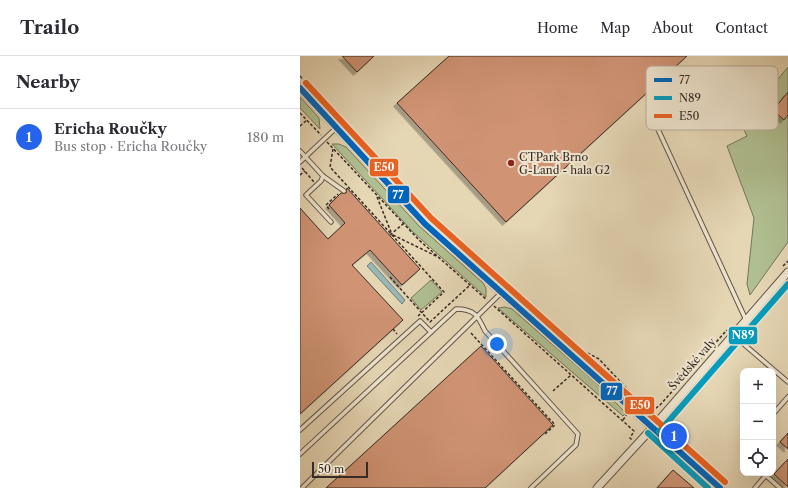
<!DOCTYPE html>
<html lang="en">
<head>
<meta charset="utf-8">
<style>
  :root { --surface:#fff; --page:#f7f7f7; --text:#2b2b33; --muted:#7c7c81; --line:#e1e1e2; --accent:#2563eb }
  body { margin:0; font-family:"Libre Caslon Text",serif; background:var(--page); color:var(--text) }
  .controls { position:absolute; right:12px; bottom:12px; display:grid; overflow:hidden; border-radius:8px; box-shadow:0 4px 16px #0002 }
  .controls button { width:36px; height:36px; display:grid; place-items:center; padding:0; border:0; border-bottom:1px solid var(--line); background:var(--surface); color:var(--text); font:20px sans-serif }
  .scale { position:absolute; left:12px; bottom:10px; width:56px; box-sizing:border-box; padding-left:4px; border:2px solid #382b25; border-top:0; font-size:11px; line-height:14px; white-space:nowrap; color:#382b25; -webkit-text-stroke:3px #eee4ce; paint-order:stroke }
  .you { position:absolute; left:197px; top:288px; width:14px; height:14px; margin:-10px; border:3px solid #fff; border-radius:50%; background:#1a73e8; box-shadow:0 0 0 6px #1a73e833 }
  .badge { display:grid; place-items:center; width:26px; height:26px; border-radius:50%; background:var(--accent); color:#fff; font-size:13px; font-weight:700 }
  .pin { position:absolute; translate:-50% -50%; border:2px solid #fff; box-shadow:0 1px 4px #0006 }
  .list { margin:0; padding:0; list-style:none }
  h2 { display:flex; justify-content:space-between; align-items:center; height:52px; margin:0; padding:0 16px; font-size:17px }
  h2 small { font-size:13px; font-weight:400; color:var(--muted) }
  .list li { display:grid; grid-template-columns:26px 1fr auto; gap:12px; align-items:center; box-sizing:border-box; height:56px; padding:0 16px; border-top:1px solid var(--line) }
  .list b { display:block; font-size:15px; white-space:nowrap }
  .list p { margin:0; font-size:13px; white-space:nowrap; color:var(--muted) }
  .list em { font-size:13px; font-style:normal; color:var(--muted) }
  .icon { flex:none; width:22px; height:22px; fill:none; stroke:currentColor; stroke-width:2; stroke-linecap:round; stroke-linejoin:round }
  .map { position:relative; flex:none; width:488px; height:432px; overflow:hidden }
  header { display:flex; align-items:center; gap:24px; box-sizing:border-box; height:56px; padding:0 20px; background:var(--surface); border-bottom:1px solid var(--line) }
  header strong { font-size:19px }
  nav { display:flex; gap:22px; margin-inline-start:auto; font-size:14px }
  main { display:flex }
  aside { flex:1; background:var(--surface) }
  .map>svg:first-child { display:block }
</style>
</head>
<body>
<header>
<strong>Trailo</strong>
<nav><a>Home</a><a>Map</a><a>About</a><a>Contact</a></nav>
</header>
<main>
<aside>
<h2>Nearby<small></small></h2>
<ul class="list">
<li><span class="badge">1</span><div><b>Ericha Roučky</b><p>Bus stop · Ericha Roučky</p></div><em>180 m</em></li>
</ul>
</aside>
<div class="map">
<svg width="488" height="432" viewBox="0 0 488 432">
  <defs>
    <filter id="shadow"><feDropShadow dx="-3.5" dy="3.5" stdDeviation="0" flood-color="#0004"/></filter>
  </defs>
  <rect width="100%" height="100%" fill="#e5d6b4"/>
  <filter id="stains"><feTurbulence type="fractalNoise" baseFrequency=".005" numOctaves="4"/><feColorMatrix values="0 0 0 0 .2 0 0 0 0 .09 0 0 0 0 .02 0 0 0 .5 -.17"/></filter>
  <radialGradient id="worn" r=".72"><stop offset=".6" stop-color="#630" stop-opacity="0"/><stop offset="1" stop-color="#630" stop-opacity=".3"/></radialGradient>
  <g fill="#b0bf91" stroke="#74755b">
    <path d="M488,11V186L450,239L447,228L454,162L427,90L447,80L436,58L418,64L413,50L431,32C452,63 473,28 488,11Z"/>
    <polygon points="0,41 19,62 20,73 0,52"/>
    <polygon points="32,88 39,88 46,91 119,170 183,227 186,232 186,241 113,176"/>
    <polygon points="131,224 142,236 121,254 111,242"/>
    <polygon points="205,251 212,253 294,325 326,357 323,360 198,252"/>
  </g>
  <polygon fill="#99b7b6" stroke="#727f7c" points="71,206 105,244 102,248 67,210"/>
  <g fill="#d09475" stroke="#382b25" filter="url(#shadow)">
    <polygon points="42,0 74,0 57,16"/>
    <polygon points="149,0 387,0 206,166 97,47"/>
    <polygon points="488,36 488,59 484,64 473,54"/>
    <polygon points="47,132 120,213 102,229 70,194 52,209 103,264 0,358 0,152 28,183 45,167 29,149 41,137 46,137"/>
    <polygon points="181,290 253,369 185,432 26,432"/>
    <polygon points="488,377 488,393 480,386"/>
    <polygon points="488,403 488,431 474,418"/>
    <polygon points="373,414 394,432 357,432"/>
  </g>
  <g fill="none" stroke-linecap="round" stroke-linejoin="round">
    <defs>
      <g id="service">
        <polyline points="350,56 446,264"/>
        <polyline points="0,95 23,120 44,135"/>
        <polyline points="0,106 36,72"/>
        <polyline points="23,120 21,125 6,139 31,166"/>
        <polyline points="433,279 488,326"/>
        <polyline points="473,358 488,341"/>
        <polyline points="0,374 120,265 131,276"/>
        <path d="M0,398L156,253C175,253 178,260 185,275L278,378L276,389L231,432"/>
        <polyline points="463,417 480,432"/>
        <polyline points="2,432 202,236"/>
        <polyline points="455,432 466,419"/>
      </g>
      <g id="minor">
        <polyline points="0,32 125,168 420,432"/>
        <polyline points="297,432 353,371 488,216"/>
      </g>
    </defs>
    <use href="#service" stroke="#635649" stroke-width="5.5"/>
    <use href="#minor" stroke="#635649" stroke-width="9"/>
    <g stroke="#382b25" stroke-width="1.5" stroke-dasharray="3 2" stroke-linecap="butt">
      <polyline points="0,20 130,160 282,294 299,303 330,336 348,352 356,352 360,349 427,274"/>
      <polyline points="0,57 21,79"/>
      <polyline points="0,70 7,64"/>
      <polyline points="27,86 119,184 187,244"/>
      <polyline points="33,93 30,111 144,236 118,260"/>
      <polyline points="2,112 14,126"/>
      <polyline points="0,119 5,115"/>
      <polyline points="77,141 91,176"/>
      <polyline points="29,153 26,149 38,138"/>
      <polyline points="90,179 103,168"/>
      <polyline points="93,179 136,200"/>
      <polyline points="483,210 488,205"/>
      <polyline points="90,221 130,266 170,229"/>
      <polyline points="194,250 334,375 330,382 332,384"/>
      <polyline points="93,273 97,278"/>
      <polyline points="171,277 255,369 245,378"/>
      <polyline points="253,335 271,319"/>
      <polyline points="323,364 327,358"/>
    </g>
    <use href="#service" stroke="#eee4ce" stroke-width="3.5"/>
    <use href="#minor" stroke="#eee4ce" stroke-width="7"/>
    <defs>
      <polyline id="bus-1" points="0,32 125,168 420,432"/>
      <g id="bus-2">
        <polyline points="359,376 488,228"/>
        <polyline points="348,377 408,432"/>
      </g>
      <polyline id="bus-3" points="6,27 131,162 425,426"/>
    </defs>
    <use href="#bus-1" stroke="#eee4ce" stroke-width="9"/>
    <use href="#bus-2" stroke="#eee4ce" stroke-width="9"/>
    <use href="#bus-3" stroke="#eee4ce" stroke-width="9"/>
    <use href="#bus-1" stroke="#0065bd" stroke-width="6"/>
    <use href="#bus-2" stroke="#069cbd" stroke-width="6"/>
    <use href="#bus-3" stroke="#e96222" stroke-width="6"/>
  </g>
  <circle fill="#8f2418" stroke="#eee4ce" stroke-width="1.5" cx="211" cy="107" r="4"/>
  <g text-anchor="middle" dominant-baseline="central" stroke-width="4" stroke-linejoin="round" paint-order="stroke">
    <g font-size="11" fill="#382b25" stroke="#eee4ce" text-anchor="start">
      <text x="219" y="101">CTPark Brno<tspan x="219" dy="13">G-Land - hala G2</tspan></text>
    </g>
    <g font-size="11" fill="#382b25" stroke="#eee4ce">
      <text transform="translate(392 308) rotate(-49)">Švédské valy</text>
    </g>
  </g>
  <rect x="346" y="10" width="132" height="64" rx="6" fill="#eee4ce" stroke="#b7ac9b" stroke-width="1"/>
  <rect x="354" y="22" width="18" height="4" fill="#0065bd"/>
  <rect x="354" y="40" width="18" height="4" fill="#069cbd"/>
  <rect x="354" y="58" width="18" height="4" fill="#e96222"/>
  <g font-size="11" fill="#382b25">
    <text x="379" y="28">77</text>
    <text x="379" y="46">N89</text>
    <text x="379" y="64">E50</text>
  </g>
  <g stroke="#eee4ce" stroke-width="1.5">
    <rect x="69" y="102" width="30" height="19" rx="4" fill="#e96222"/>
    <rect x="87" y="129" width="23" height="19" rx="4" fill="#0065bd"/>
    <rect x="428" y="270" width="30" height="19" rx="4" fill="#069cbd"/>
    <rect x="300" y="326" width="23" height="19" rx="4" fill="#0065bd"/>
    <rect x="324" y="340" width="31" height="19" rx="4" fill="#e96222"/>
  </g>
  <g font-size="11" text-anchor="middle" font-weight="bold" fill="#fff">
    <text x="84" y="115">E50</text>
    <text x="98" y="143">77</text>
    <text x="443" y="283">N89</text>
    <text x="312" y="339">77</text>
    <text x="340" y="353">E50</text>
  </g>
  <rect width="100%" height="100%" filter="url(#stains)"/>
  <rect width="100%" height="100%" fill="url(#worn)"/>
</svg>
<div class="controls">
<button>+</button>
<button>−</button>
<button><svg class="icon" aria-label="locate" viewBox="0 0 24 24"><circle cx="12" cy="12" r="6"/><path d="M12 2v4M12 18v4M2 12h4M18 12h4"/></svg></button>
</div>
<div class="scale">50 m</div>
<div class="you"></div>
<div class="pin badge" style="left:374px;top:380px">1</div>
</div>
</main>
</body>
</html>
